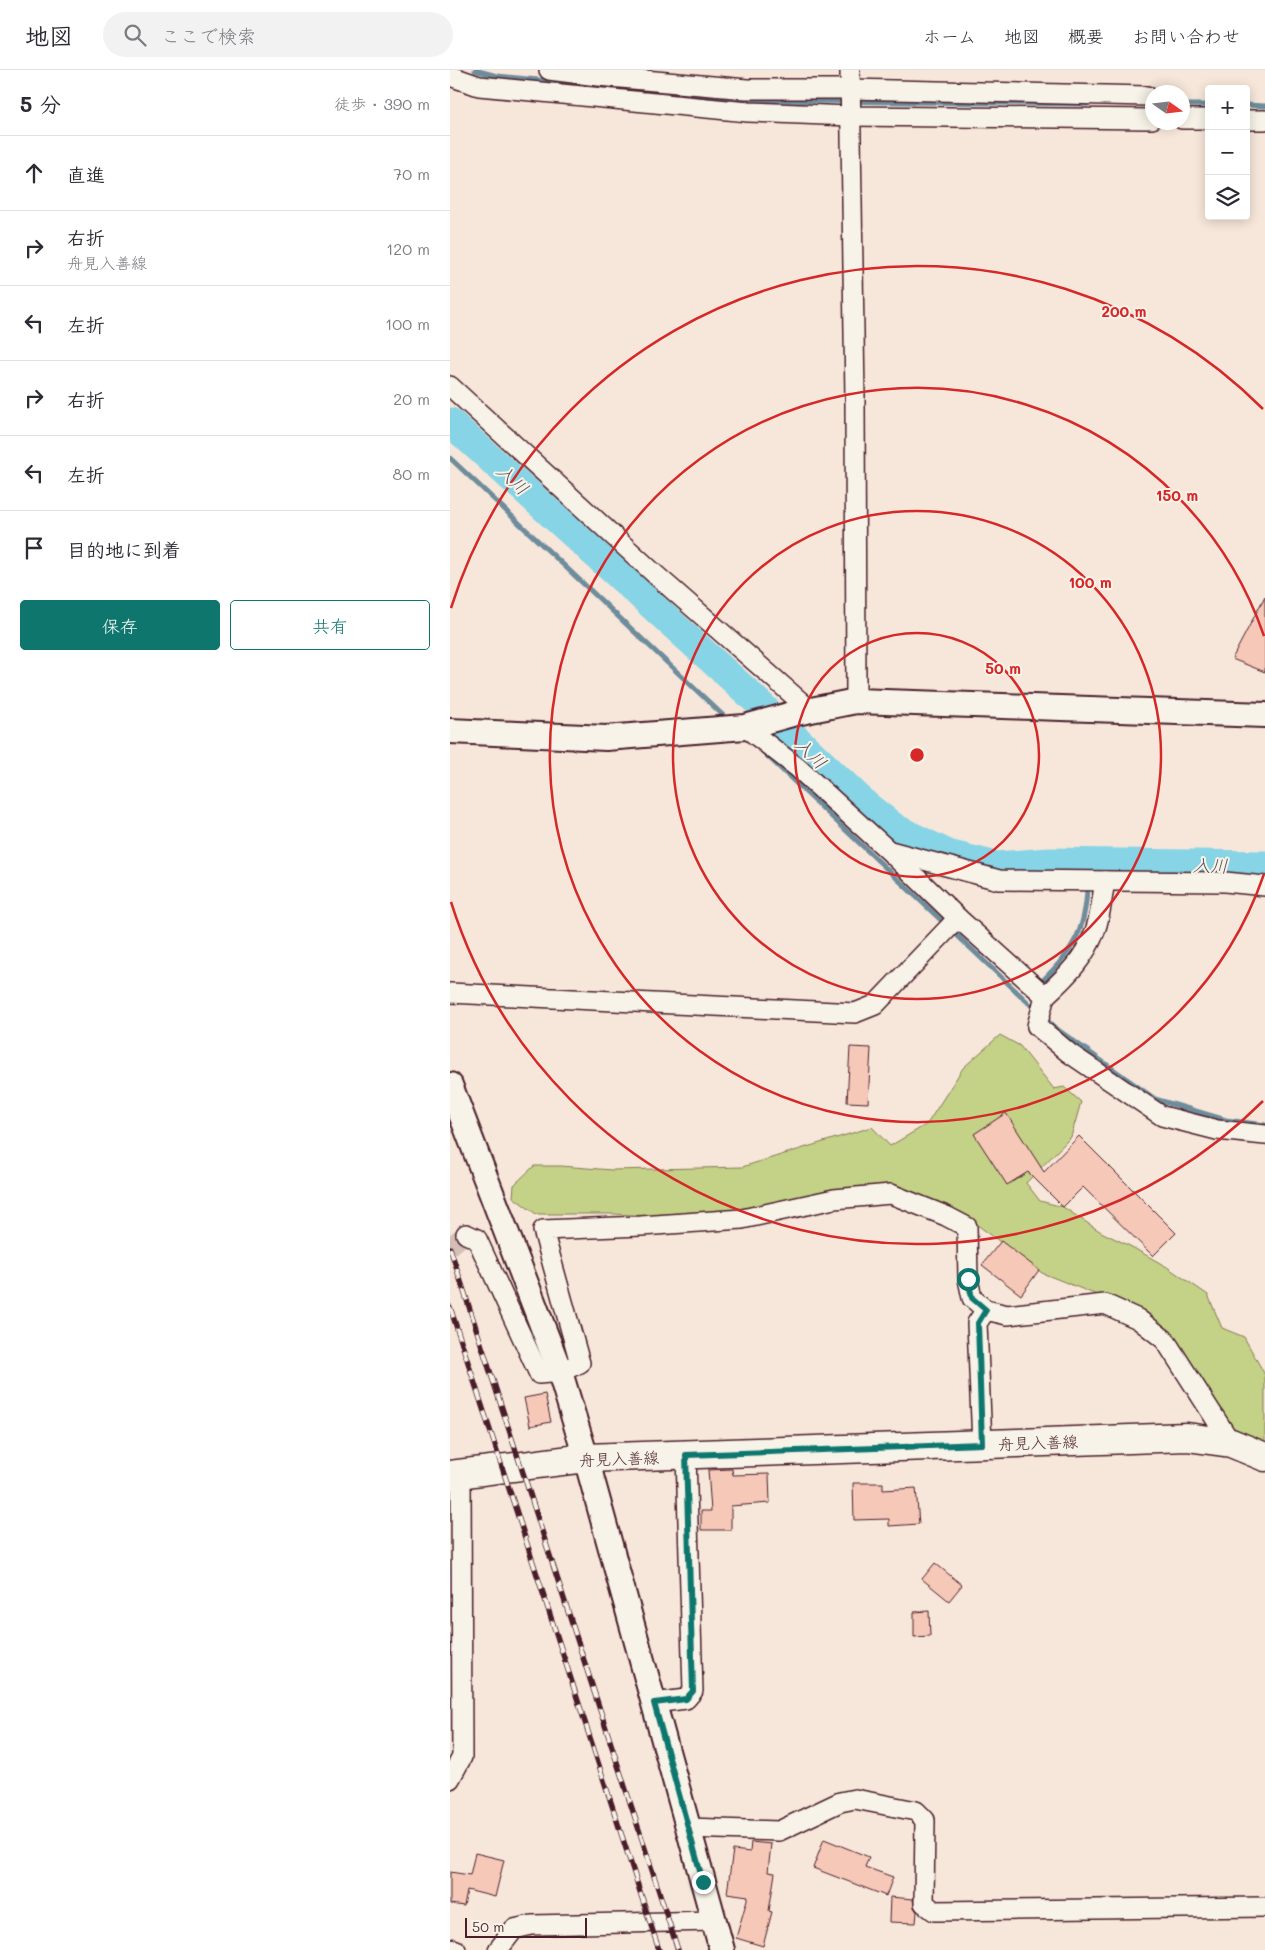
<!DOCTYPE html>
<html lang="ja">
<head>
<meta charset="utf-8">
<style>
  :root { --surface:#fff; --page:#f2f2f3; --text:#2b2b33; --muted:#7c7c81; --line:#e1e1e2; --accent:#0f766e }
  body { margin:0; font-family:Mali,"Klee One",sans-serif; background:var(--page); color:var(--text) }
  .controls { position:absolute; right:15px; top:15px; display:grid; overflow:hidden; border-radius:5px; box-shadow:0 2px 12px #0003 }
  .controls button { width:45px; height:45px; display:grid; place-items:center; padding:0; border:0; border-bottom:1px solid var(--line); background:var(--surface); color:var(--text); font:25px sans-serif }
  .compass { position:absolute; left:695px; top:15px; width:45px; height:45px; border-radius:50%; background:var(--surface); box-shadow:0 2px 12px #0003; rotate:104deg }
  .scale { position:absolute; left:15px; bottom:12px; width:122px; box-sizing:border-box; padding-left:5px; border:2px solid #4a1f2b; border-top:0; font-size:14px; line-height:18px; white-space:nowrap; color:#4a1f2b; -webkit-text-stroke:4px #f7f3e8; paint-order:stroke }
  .stop { position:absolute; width:15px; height:15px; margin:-11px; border:4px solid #0f766e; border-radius:50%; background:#fff }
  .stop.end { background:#0f766e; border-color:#fff; box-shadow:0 1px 5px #0008 }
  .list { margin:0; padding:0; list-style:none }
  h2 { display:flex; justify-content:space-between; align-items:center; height:65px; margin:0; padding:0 20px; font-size:21px }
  h2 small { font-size:16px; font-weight:400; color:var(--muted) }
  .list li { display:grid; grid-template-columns:32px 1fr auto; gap:15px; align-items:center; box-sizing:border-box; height:75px; padding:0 20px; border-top:1px solid var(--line) }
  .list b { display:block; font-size:19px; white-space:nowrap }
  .list p { margin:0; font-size:16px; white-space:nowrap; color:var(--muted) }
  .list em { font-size:16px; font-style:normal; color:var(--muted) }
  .actions { display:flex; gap:10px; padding:15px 20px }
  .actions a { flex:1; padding:11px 0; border:1px solid var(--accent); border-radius:5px; text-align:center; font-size:18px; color:var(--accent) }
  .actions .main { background:var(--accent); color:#fff }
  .icon { flex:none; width:28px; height:28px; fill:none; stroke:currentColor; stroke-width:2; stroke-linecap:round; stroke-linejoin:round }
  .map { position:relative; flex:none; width:815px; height:1880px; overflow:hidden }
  header { display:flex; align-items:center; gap:30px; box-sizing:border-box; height:70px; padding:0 25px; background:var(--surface); border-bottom:1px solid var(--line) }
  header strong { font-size:24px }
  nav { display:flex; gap:28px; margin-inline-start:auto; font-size:18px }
  .search { width:350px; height:45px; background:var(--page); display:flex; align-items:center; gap:12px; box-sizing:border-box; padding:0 18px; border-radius:28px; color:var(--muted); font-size:19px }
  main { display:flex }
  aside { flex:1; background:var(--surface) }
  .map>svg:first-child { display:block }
</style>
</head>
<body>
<header>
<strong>地図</strong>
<div class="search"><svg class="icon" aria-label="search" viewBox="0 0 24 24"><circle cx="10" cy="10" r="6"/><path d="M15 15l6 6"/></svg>ここで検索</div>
<nav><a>ホーム</a><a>地図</a><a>概要</a><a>お問い合わせ</a></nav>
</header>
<main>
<aside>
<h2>5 分<small>徒歩 · 390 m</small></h2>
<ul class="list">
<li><svg class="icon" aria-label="ahead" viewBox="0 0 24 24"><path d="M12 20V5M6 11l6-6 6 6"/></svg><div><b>直進</b></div><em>70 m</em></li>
<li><svg class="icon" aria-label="right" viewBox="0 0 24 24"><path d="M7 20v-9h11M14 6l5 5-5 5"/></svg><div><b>右折</b><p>舟見入善線</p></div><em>120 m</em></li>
<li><svg class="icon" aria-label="left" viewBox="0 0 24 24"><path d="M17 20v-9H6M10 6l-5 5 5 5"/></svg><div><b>左折</b></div><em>100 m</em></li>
<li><svg class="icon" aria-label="right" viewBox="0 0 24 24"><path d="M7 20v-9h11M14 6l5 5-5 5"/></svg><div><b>右折</b></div><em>20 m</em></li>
<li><svg class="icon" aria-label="left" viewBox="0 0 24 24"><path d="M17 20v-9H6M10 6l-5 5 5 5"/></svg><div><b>左折</b></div><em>80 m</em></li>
<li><svg class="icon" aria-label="arrive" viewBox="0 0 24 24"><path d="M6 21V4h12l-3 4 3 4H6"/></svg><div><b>目的地に到着</b></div></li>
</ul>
<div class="actions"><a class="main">保存</a><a>共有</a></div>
</aside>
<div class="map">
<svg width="815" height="1880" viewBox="0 0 815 1880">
  <rect width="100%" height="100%" fill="#f7e7da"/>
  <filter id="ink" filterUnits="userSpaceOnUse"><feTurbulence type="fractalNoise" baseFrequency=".02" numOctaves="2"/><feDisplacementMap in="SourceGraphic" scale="10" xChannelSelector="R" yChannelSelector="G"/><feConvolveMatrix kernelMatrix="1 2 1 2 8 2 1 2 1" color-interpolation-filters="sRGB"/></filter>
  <g filter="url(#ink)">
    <polygon fill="#c3d286" stroke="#867858" points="550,965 570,976 604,1019 614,1017 631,1032 621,1067 576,1113 590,1131 613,1137 651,1162 680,1176 717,1197 758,1225 772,1258 794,1267 815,1305 815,1373 776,1354 687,1241 592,1203 522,1151 466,1123 440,1115 289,1142 224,1147 163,1144 86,1144 63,1127 64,1115 84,1096 111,1096 162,1100 292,1097 422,1057 440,1076 477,1054 513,998"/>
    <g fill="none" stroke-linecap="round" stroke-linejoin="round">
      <g stroke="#6e8c9b" stroke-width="5">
        <polyline points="25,0 47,6 151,16"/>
        <polyline points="164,17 300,29 373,31 638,34"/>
        <polyline points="732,35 759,35"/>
        <polyline points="796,35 815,36"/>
        <polyline points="0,388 278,650"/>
        <polyline points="312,681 586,940"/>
        <path d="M589,914C633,873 637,851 638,793"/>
        <polyline points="594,947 604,957 705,1029 776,1050 815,1055"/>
      </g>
      <polyline stroke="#86d4e5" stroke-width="29" points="0,352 296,621 417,736 445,758 498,784 547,796 598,792 815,795"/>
    </g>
    <g fill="#f5c8b8" stroke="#4a1f2b">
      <polygon points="815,526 815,602 782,589"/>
      <polygon points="400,977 421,978 418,1033 397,1032"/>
      <polygon points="556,1043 594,1102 629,1066 726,1163 703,1186 633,1117 613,1137 578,1102 557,1115 524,1064"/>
      <polygon points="551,1171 589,1200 571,1225 532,1195"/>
      <polygon points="95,1324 101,1352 80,1356 74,1328"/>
      <polygon points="282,1399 283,1405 319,1404 320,1433 281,1436 281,1460 251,1460 251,1441 261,1441 258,1400"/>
      <polygon points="403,1413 433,1413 433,1420 466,1418 469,1454 439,1456 439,1449 404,1450"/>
      <polygon points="485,1493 512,1515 499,1531 472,1509"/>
      <polygon points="479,1541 480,1566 464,1567 464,1542"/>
      <polygon points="374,1769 419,1787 415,1797 443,1807 436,1826 363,1798"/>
      <polygon points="301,1772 321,1774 318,1802 325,1803 319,1841 322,1842 313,1876 286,1868 298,1826 277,1823 283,1780 300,1782"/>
      <polygon points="25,1783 54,1790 45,1827 17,1820 14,1836 0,1834 0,1802 20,1805"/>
      <polygon points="440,1827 463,1829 464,1837 467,1842 466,1853 439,1852"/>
    </g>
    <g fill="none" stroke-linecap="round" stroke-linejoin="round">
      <polyline stroke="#d4bfb7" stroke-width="19" stroke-dasharray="19 9" stroke-linecap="butt" points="0,1176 16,1164"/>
      <defs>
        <g id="minor">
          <polyline points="99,0 148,6 297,19 400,19 697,26"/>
          <polyline points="400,0 405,328 406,631"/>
          <polyline points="0,6 29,16 298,42 400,46 702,49"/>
          <polyline points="732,49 759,49"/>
          <polyline points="796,50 815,50"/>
          <polyline points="0,316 207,506 360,640"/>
          <polyline points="295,657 348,698 439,781 508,848 595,926 587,956 619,983 712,1046 767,1060 815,1065"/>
          <polyline points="440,781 549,810 775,812 815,816"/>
          <polyline points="0,923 405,943 425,935 508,848"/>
          <path d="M595,926C616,907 635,888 645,861C651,845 652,827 655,811"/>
          <polyline points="16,1164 27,1169 89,1304 110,1302 130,1293 93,1160 191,1156 292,1149 384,1129 441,1124 496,1146 517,1157 518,1209 522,1228 536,1240 557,1245 655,1234 688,1249 715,1270 781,1373"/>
          <polyline points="532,1374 527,1253 536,1240"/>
          <polyline points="204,1633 236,1629 243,1621 236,1385"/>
          <polyline points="0,1709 12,1687 11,1403"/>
          <polyline points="238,1758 329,1761 390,1732 405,1729 466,1741 475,1750 474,1833 484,1841 815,1837"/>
          <polyline points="0,1878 6,1880"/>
          <polyline points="48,1880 64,1859 82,1855 264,1851"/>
        </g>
        <g id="tertiary">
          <polyline points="0,661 156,668 295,657 346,643 406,631 815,645"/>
          <polyline points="0,1015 110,1302 136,1388 272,1880"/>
        </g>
        <polyline id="secondary" points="0,1405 136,1388 737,1367 781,1373 815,1387"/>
      </defs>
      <use href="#minor" stroke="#4a1f2b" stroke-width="22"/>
      <use href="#tertiary" stroke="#4a1f2b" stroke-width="28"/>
      <use href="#secondary" stroke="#4a1f2b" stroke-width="31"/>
      <use href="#minor" stroke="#f7f3e8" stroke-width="19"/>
      <use href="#tertiary" stroke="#f7f3e8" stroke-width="24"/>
      <use href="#secondary" stroke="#f7f3e8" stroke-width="28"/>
      <defs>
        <g id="rail">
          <polyline points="0,1178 228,1880"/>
          <polyline points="0,1237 209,1880"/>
        </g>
      </defs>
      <use href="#rail" stroke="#4a1f2b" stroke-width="5.5"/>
      <use href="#rail" stroke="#f7f3e8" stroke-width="4" stroke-dasharray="11" stroke-linecap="butt"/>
    </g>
  </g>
  <g fill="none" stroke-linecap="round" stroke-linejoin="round" filter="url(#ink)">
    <polyline stroke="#0f766e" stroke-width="6" points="253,1812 204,1633 236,1629 243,1621 236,1385 532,1374 528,1253 536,1240 522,1228 518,1209"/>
  </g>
  <g fill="none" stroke="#d62828" stroke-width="2.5">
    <circle cx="467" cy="685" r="122"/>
    <circle cx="467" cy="685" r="244"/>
    <path d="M814 804A367 367 0 1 1 814 566"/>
    <path d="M813 1031A489 489 0 0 1 1 832M1 538A489 489 0 0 1 813 339"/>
  </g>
  <g text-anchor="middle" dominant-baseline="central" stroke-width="4" stroke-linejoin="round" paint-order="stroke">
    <g font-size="16" fill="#4a1f2b" stroke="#f7f3e8">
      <text transform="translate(588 1372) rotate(-2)">舟見入善線</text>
      <text transform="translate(169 1388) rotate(-2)">舟見入善線</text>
    </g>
    <g font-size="18" font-style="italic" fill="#594c5a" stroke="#f7f3e8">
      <text transform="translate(63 409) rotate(42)">入川</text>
      <text transform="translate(361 683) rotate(44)">入川</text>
      <text transform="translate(760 795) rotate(1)">入川</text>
    </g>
  </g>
  <circle cx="467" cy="685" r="8" fill="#d62828" stroke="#f7f3e8" stroke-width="2.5"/>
  <g font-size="15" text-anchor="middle" font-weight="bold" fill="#d62828" stroke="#f7f3e8" stroke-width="4" stroke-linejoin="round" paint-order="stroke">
    <text x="674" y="247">200 m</text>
    <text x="727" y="431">150 m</text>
    <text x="640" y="518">100 m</text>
    <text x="553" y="604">50 m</text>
  </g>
</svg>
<div class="controls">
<button>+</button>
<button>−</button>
<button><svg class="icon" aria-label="layers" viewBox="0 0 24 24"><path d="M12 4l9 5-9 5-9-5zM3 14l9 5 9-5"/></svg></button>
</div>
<svg class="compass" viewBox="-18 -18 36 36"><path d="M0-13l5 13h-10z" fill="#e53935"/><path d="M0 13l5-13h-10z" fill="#7c7c81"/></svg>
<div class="scale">50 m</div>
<div class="stop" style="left:518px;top:1209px"></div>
<div class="stop end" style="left:253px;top:1812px"></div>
</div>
</main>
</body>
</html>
